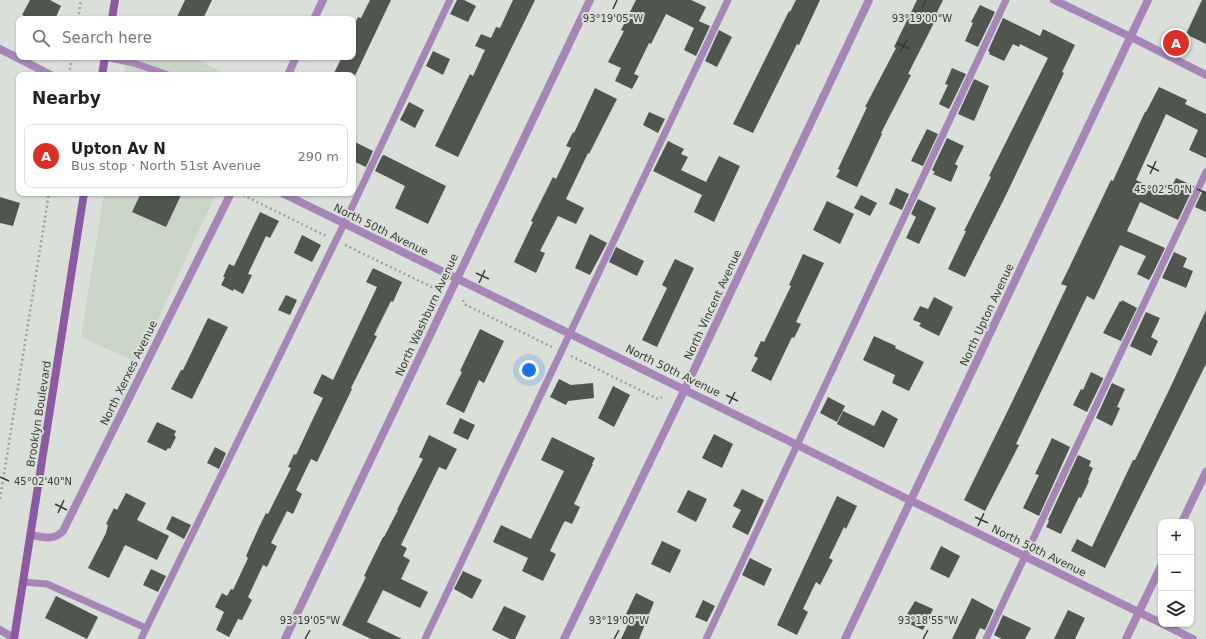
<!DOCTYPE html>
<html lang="en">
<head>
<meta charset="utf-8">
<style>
  :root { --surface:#fff; --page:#f6f6f6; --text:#222; --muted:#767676; --line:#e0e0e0; --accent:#d93025 }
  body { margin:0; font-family:"DejaVu Sans",sans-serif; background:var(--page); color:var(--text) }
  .controls { position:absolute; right:12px; bottom:12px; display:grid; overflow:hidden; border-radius:8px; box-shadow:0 1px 3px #0004 }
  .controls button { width:36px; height:36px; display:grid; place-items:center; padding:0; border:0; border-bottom:1px solid var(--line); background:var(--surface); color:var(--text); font:20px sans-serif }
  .you { position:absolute; left:529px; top:370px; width:14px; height:14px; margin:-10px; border:3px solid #fff; border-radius:50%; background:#1a73e8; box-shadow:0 0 0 6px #1a73e833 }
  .badge { display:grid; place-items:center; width:26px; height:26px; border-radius:50%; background:var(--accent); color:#fff; font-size:13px; font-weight:700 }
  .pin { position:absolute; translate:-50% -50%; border:2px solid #fff; box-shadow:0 1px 4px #0006 }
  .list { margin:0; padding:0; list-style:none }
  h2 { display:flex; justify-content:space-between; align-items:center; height:52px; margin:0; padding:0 16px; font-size:17px }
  h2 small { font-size:13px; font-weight:400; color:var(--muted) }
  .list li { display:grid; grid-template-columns:26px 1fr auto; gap:12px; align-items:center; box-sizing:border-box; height:64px; margin:0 8px 8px; padding:0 8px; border:1px solid var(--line); border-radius:8px }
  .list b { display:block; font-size:15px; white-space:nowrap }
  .list p { margin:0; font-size:13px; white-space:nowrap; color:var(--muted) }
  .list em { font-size:13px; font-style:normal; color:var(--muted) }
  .icon { flex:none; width:22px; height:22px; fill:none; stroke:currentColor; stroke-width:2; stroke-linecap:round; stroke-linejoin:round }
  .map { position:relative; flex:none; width:1206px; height:639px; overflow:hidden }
  .search { position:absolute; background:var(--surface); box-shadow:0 1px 3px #0004; left:16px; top:16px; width:340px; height:44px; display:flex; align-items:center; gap:10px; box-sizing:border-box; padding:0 14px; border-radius:8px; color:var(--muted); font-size:15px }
  .panel { position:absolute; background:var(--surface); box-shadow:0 1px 3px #0004; left:16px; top:72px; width:340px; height:124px; border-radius:8px }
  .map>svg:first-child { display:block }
</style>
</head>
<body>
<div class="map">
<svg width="1206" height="639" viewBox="0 0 1206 639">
  <rect width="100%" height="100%" fill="#dae0d9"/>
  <g fill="#cad5c8">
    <polygon points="127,57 193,57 228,75 124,75"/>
    <polygon points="104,193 216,193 138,363 81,337"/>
  </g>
  <g fill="#50564f">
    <polygon points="30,0 50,0 61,6 55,19 31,19 22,15"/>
    <polygon points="185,0 212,0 203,19 176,19"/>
    <polygon points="370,0 391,0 353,80 353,75 333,75 342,57 353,57 353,28 358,17 361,18"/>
    <polygon points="457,0 464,0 476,6 468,22 450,14"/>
    <polygon points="513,0 535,0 458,157 435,146 470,74 473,76 485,50 475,46 481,34 491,38 496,27 500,28"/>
    <polygon points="636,0 691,0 706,7 699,21 710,26 696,56 684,50 694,28 666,14 651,44 649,43 634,74 639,76 632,89 615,81 621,68 608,62 624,31 621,30"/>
    <polygon points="796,0 820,0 799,45 797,44 753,133 733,124 789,11 790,12"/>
    <polygon points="917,0 943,0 937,12 939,13 908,74 911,75 881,133 882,134 857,187 836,177 840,170 838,169 867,107 865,107 896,48 894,47"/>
    <polygon points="1202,0 1206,0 1206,44 1186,34"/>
    <polygon points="980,5 995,12 978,47 965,41 973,23 971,22"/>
    <polygon points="1003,18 1040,36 1043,29 1075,45 1062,72 1064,73 1007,193 965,277 948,269 966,231 964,231 991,177 989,176 1048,58 1020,44 1019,47 1013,44 1004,61 989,54 990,52 988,51"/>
    <polygon points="719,30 732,37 717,67 705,61"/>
    <polygon points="433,51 450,59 443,75 426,66"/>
    <polygon points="952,68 966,74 949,109 939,104 948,85 945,84"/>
    <polygon points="974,79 989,86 974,121 958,114"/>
    <polygon points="1159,87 1187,100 1185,104 1206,114 1206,158 1189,150 1198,130 1166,114 1136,180 1167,195 1176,178 1194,186 1178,220 1140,202 1127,231 1165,248 1153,273 1149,280 1137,274 1146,256 1120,245 1094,300 1087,296 1016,444 1019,445 985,511 964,500 1013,400 1067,286 1061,284 1068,270 1111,180 1113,181 1117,172 1145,112 1146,112"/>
    <polygon points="595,88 617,99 589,154 588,153 566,199 584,208 576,224 558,216 540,251 545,253 536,273 514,262 533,222 531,221 553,177 556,179 571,148 566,146 573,132 574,133"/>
    <polygon points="409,102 424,110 415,128 400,120"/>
    <polygon points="649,112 665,119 658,133 643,125"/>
    <polygon points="927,129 938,134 923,166 911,161"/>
    <polygon points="947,138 964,146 955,164 958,166 951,182 933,174 935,172 932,170"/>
    <polygon points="353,141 373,151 366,167 353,161"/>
    <polygon points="668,141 684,149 681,154 688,157 681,170 706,182 719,156 740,166 714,222 694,212 702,195 653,171"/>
    <polygon points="384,155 446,186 428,224 395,208 405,186 375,171 382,156"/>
    <polygon points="896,188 909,194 902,210 889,204"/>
    <polygon points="1203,190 1206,192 1206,212 1195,207"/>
    <polygon points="141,193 182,193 166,227 132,212"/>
    <polygon points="861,195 877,203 870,216 854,208"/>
    <polygon points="0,197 20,203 13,226 0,223"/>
    <polygon points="918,199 936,208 919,244 906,238 916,217 911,214"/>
    <polygon points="827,201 854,214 840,244 813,230"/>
    <polygon points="260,212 279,221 270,238 266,236 248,274 252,275 243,294 234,289 233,291 221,285 225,277 223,277 229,264 234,266"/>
    <polygon points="590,234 607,243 590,275 575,268"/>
    <polygon points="302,235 321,245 312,262 294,253"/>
    <polygon points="616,247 644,261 637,276 609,262"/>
    <polygon points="1174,252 1187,258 1183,267 1193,271 1186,288 1162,278"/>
    <polygon points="803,254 824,263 796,322 801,324 794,338 792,337 771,381 751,371 758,358 754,356 761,341 764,342 791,286 789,285"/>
    <polygon points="675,259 694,268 657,347 642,340 667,288 662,285"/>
    <polygon points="373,268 402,282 393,302 391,301 374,335 377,336 351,388 352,389 317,462 311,459 296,490 302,494 293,514 287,511 271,543 277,546 267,567 263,565 248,597 252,600 242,620 238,619 229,637 216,630 224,612 215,607 222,593 227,596 231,589 233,590 248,558 246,556 260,525 266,513 268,514 291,468 288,467 294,454 296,455 311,423 323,398 313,393 322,374 333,380 377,287 366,282"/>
    <polygon points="286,295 297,300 290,315 278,310"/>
    <polygon points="934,297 953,307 939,336 919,326 921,323 913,320 920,306 928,309"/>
    <polygon points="1122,300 1137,308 1121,341 1103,333 1120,301 1122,302"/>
    <polygon points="1206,310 1206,364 1105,568 1071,551 1077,539 1092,547 1133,460 1135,460 1171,386"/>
    <polygon points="1146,312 1160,318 1151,337 1158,341 1151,356 1130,346"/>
    <polygon points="208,318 228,327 192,399 171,389 181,370 183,370"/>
    <polygon points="480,329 504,341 484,383 479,380 464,413 446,404 462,372 460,371"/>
    <polygon points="874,336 896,346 895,348 924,362 909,391 892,383 895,375 863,360"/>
    <polygon points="1091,372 1103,378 1103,379 1087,412 1073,405 1081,389 1083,390"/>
    <polygon points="559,379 571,385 593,383 594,398 568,401 566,405 550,397"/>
    <polygon points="1112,383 1125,389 1117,407 1120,408 1112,426 1096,418"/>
    <polygon points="613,386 630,395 614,427 598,418"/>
    <polygon points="828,397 845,406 837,422 820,413"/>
    <polygon points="882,410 898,419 884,448 837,424 843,411 874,426"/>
    <polygon points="460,418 475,425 468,440 453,433"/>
    <polygon points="157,422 176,431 174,435 176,437 170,449 168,448 166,451 147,442"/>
    <polygon points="714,434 733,444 722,468 702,458"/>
    <polygon points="429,435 457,449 446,470 439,467 401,545 407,548 403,556 410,560 401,579 428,592 420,608 383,590 367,622 402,639 371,639 342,625 366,577 364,576 383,537 384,537 398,510 397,510 423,459 419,457"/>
    <polygon points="552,437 595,458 592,464 593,464 574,504 580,507 572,524 565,521 563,524 550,551 556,554 543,581 522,571 528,558 493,542 501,525 531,539 564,471 541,460"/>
    <polygon points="1052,438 1070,447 1039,516 1023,508 1039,475 1035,474"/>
    <polygon points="215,447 226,453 219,469 207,463"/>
    <polygon points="1078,455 1091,461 1089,466 1093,468 1088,480 1089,481 1081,498 1079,497 1061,534 1046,527 1049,521 1048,520"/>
    <polygon points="742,489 764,500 748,535 732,527 741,510 733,506"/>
    <polygon points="688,490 707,499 696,522 677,512"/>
    <polygon points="126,493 146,503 137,520 169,536 157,560 125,545 109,578 88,568 106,533 108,525 106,524 114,508 117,510"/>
    <polygon points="837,496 857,506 846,529 844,527 829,558 833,560 820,585 816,582 803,609 808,612 797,635 777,625"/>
    <polygon points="172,516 191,525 184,539 166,529"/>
    <polygon points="662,541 681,550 670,573 651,564"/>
    <polygon points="941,546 960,556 949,578 930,569"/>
    <polygon points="750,558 772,569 764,586 742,575"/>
    <polygon points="151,569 166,576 158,592 143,585"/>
    <polygon points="463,571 482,580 472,599 454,589"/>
    <polygon points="636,593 654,602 639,639 621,639 632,616 626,614"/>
    <polygon points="56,596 98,617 87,639 45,618"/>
    <polygon points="972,598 994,610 985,630 980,628 975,639 952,639"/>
    <polygon points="703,600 715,606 707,622 695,617"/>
    <polygon points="915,601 933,609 923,630 903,621"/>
    <polygon points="504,606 526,616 515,639 510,639 492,630"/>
    <polygon points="1068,610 1085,618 1075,639 1054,639"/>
    <polygon points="1003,615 1031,628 1025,639 1002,639 994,635"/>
  </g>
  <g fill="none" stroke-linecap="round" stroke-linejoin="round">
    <g stroke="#9ba09a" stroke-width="2.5" stroke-dasharray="2 3" stroke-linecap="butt">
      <polyline points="78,19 81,0"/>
      <polyline points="69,75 72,57"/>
      <polyline points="243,195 326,236"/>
      <polyline points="345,245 432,287 435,287"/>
      <polyline points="463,300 464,304 552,347"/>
      <polyline points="571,356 658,399 662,397"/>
      <polyline points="0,499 49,193"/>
    </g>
    <g stroke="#a786b7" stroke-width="7">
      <polyline points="105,57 134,63 168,75"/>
      <polyline points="23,582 47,584 146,628"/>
      <polyline points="141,639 344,224 450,0"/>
      <polyline points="425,639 728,0"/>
      <polyline points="706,639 1006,0"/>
      <polyline points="986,639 1206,172"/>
    </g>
    <g stroke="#a786b7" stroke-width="8">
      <polyline points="1054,0 1131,37 1206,75"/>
      <polyline points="314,19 323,0"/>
      <polyline points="0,49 51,75"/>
      <polyline points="288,75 296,57"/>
      <polyline points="282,193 1161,623"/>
      <polyline points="1182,522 1206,472"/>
      <path d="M31,535C44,537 53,541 63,531L231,193"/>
      <polyline points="1163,624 1193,639"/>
      <polyline points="0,630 14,638"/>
      <polyline points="285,639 590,0"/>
      <polyline points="564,639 685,389 869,0"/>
      <polyline points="845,639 1148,0"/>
      <polyline points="1126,639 1161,566"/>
    </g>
    <g stroke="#8c5aa1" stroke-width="8">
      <polyline points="112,19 115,0"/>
      <polyline points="102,75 105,57"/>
      <polyline points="14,639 84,193"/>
    </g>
  </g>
  <path fill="none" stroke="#383b38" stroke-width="1.5" d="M613,9L617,0M922,9L926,0M897,43L910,49M900,52L907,40M1147,165L1159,171M1150,174L1156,161M1197,189L1206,193M476,273L489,279M479,283L485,270M726,395L738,401M729,404L735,392M0,477L9,481M55,504L67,510M58,513L64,500M975,517L988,523M978,526L984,513M305,639L310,630M614,639L619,630M923,639L928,630"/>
  <g text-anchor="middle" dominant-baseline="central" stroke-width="4" stroke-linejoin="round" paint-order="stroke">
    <g font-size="11" fill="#383b38" stroke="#dae0d9">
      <text transform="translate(381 230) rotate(26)">North 50th Avenue</text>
      <text transform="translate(713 305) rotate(-65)">North Vincent Avenue</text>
      <text transform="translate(427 315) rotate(-65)">North Washburn Avenue</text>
      <text transform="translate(987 315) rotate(-65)">North Upton Avenue</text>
      <text transform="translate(673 371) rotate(26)">North 50th Avenue</text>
      <text transform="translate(129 373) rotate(-64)">North Xerxes Avenue</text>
      <text transform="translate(39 414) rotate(-81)">Brooklyn Boulevard</text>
      <text transform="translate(1039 551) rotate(26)">North 50th Avenue</text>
    </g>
  </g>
  <g font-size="10" text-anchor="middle" fill="#383b38" stroke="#dae0d9" stroke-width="4" stroke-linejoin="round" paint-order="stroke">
    <text x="613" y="22">93°19'05"W</text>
    <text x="922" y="22">93°19'00"W</text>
    <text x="1163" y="193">45°02'50"N</text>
    <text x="43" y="485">45°02'40"N</text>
    <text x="310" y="624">93°19'05"W</text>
    <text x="619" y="624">93°19'00"W</text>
    <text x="928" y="624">93°18'55"W</text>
  </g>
</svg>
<div class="controls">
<button>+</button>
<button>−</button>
<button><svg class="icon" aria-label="layers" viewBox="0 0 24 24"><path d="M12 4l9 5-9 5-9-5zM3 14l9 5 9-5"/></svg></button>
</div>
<div class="you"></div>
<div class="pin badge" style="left:1176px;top:43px">A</div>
<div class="search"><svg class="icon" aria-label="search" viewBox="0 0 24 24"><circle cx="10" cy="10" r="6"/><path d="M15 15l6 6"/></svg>Search here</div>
<section class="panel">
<h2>Nearby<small></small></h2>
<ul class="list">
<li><span class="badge">A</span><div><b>Upton Av N</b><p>Bus stop · North 51st Avenue</p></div><em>290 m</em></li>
</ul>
</section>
</div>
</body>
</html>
